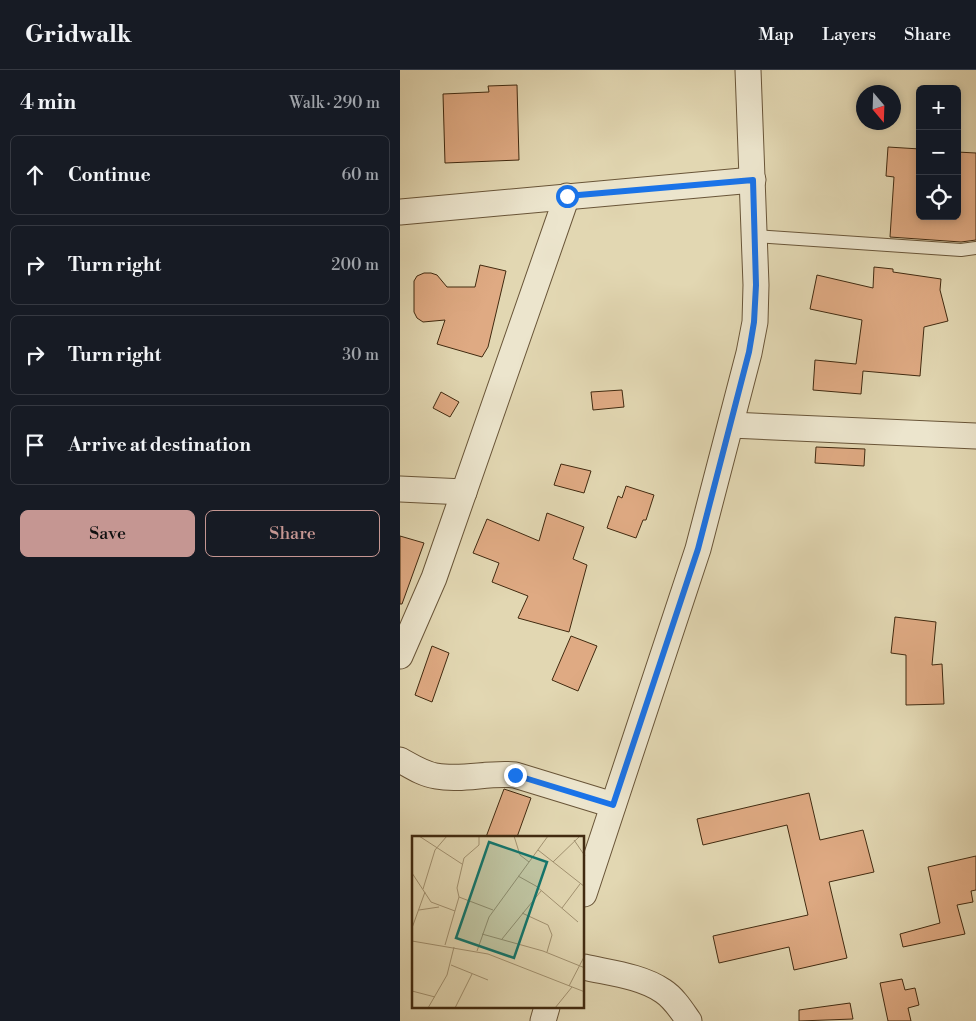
<!DOCTYPE html>
<html lang="en">
<head>
<meta charset="utf-8">
<style>
  :root { --surface:#171b24; --page:#20242c; --text:#f1f3f6; --muted:#9ea1a6; --line:#363941; --accent:#c59692 }
  body { margin:0; font-family:"Libre Bodoni",serif; background:var(--page); color:var(--text) }
  .controls { position:absolute; right:15px; top:15px; display:grid; overflow:hidden; border-radius:8px; box-shadow:0 2px 8px #0003 }
  .controls button { width:45px; height:45px; display:grid; place-items:center; padding:0; border:0; border-bottom:1px solid var(--line); background:var(--surface); color:var(--text); font:25px sans-serif }
  .compass { position:absolute; left:456px; top:15px; width:45px; height:45px; border-radius:50%; background:var(--surface); box-shadow:0 2px 8px #0003; rotate:161deg }
  .stop { position:absolute; width:15px; height:15px; margin:-11px; border:4px solid #1a73e8; border-radius:50%; background:#fff }
  .stop.end { background:#1a73e8; border-color:#fff; box-shadow:0 1px 5px #0008 }
  .list { margin:0; padding:0; list-style:none }
  h2 { display:flex; justify-content:space-between; align-items:center; height:65px; margin:0; padding:0 20px; font-size:21px }
  h2 small { font-size:16px; font-weight:400; color:var(--muted) }
  .list li { display:grid; grid-template-columns:32px 1fr auto; gap:15px; align-items:center; box-sizing:border-box; height:80px; margin:0 10px 10px; padding:0 10px; border:1px solid var(--line); border-radius:8px }
  .list b { display:block; font-size:19px; white-space:nowrap }
  .list em { font-size:16px; font-style:normal; color:var(--muted) }
  .actions { display:flex; gap:10px; padding:15px 20px }
  .actions a { flex:1; padding:11px 0; border:1px solid var(--accent); border-radius:8px; text-align:center; font-size:18px; color:var(--accent) }
  .actions .main { background:var(--accent); color:#111 }
  .icon { flex:none; width:28px; height:28px; fill:none; stroke:currentColor; stroke-width:2; stroke-linecap:round; stroke-linejoin:round }
  .map { position:relative; flex:none; width:576px; height:951px; overflow:hidden }
  header { display:flex; align-items:center; gap:30px; box-sizing:border-box; height:70px; padding:0 25px; background:var(--surface); border-bottom:1px solid var(--line) }
  header strong { font-size:24px }
  nav { display:flex; gap:28px; margin-inline-start:auto; font-size:18px }
  main { display:flex }
  aside { flex:1; background:var(--surface) }
  .map>svg:first-child { display:block }
</style>
</head>
<body>
<header>
<strong>Gridwalk</strong>
<nav><a>Map</a><a>Layers</a><a>Share</a></nav>
</header>
<main>
<aside>
<h2>4 min<small>Walk · 290 m</small></h2>
<ul class="list">
<li><svg class="icon" aria-label="ahead" viewBox="0 0 24 24"><path d="M12 20V5M6 11l6-6 6 6"/></svg><div><b>Continue</b></div><em>60 m</em></li>
<li><svg class="icon" aria-label="right" viewBox="0 0 24 24"><path d="M7 20v-9h11M14 6l5 5-5 5"/></svg><div><b>Turn right</b></div><em>200 m</em></li>
<li><svg class="icon" aria-label="right" viewBox="0 0 24 24"><path d="M7 20v-9h11M14 6l5 5-5 5"/></svg><div><b>Turn right</b></div><em>30 m</em></li>
<li><svg class="icon" aria-label="arrive" viewBox="0 0 24 24"><path d="M6 21V4h12l-3 4 3 4H6"/></svg><div><b>Arrive at destination</b></div></li>
</ul>
<div class="actions"><a class="main">Save</a><a>Share</a></div>
</aside>
<div class="map">
<svg width="576" height="951" viewBox="0 0 576 951">
  <rect width="100%" height="100%" fill="#e2d7b2"/>
  <filter id="stains"><feTurbulence type="fractalNoise" baseFrequency=".004" numOctaves="4"/><feColorMatrix values="0 0 0 0 .2 0 0 0 0 .09 0 0 0 0 .02 0 0 0 .5 -.17"/></filter>
  <radialGradient id="worn" r=".72"><stop offset=".6" stop-color="#630" stop-opacity="0"/><stop offset="1" stop-color="#630" stop-opacity=".3"/></radialGradient>
  <g fill="#dfaa83" stroke="#412a10">
    <polygon points="117,15 119,90 45,93 43,24 89,22 88,16"/>
    <polygon points="488,77 520,79 520,146 557,146 557,82 576,83 576,170 561,172 490,167 494,107 486,106"/>
    <polygon points="80,195 106,201 88,277 82,287 37,274 45,250 23,252 17,248 14,242 14,211 17,206 24,203 31,203 37,205 47,217 75,217"/>
    <polygon points="474,197 493,199 493,202 541,209 540,220 548,251 524,257 520,306 463,301 461,324 413,320 415,290 456,294 462,250 410,239 417,205 473,218"/>
    <polygon points="222,320 224,337 193,340 191,322"/>
    <polygon points="41,322 59,332 50,347 33,338"/>
    <polygon points="416,377 465,379 464,396 415,393"/>
    <polygon points="161,394 191,401 184,423 154,415"/>
    <polygon points="226,416 254,425 246,450 243,450 236,468 207,458 218,426 222,428"/>
    <polygon points="147,443 184,457 173,489 187,495 169,562 118,548 128,526 92,512 99,493 73,483 87,449 139,471"/>
    <polygon points="0,466 24,473 2,534 0,534"/>
    <polygon points="495,547 536,552 532,595 542,594 544,634 506,635 506,585 491,583"/>
    <polygon points="171,566 197,576 178,621 152,610"/>
    <polygon points="32,576 49,583 32,632 15,625"/>
    <polygon points="104,719 131,728 117,767 86,767"/>
    <polygon points="409,723 420,770 463,760 474,802 429,812 447,888 394,900 389,877 319,893 313,866 408,845 387,755 303,775 297,749"/>
    <polygon points="576,786 576,820 571,821 573,832 557,835 565,864 503,877 500,864 540,853 528,797"/>
    <polygon points="502,909 505,920 515,918 519,935 508,938 511,951 488,951 480,913"/>
    <polygon points="450,933 453,949 399,951 399,940"/>
  </g>
  <g fill="none" stroke-linecap="round" stroke-linejoin="round">
    <defs>
      <polyline id="service" points="354,166 561,180 576,178"/>
      <g id="minor">
        <polyline points="0,142 353,110"/>
        <polyline points="331,355 576,366"/>
        <polyline points="0,419 64,422"/>
        <polyline points="0,586 34,508 167,126"/>
        <path d="M0,690C11,696 23,704 36,706C62,711 89,702 115,705L213,735"/>
        <polyline points="184,824 298,479 349,283 355,252 356,215 348,0"/>
        <path d="M184,897C210,903 241,906 263,921C274,928 282,941 289,951"/>
        <polyline points="143,951 147,937"/>
      </g>
    </defs>
    <use href="#service" stroke="#695538" stroke-width="14"/>
    <use href="#minor" stroke="#695538" stroke-width="27"/>
    <use href="#service" stroke="#ece5cd" stroke-width="12"/>
    <use href="#minor" stroke="#ece5cd" stroke-width="25"/>
  </g>
  <g fill="none" stroke-linecap="round" stroke-linejoin="round">
    <polyline stroke="#1a73e8" stroke-width="6" points="115,705 213,735 298,479 349,282 354,252 356,215 353,110 167,126"/>
  </g>
  <g transform="translate(12 766)">
    <rect width="172" height="172" fill="#e2d7b2"/>
    <path fill="none" stroke="#a29271" stroke-width="1" d="M7,0L50,28M102,0L108,19L117,26M162,4L173,20M126,14L173,51M141,26L168,0M0,37L19,66L43,75M106,40L124,50L166,86M11,53L23,14L35,0M47,61L81,74M150,72L168,48M7,74L27,71M110,77L136,89L140,99L135,116M0,92L13,56M70,98L131,115L173,132M90,103L129,55M0,105L76,118L173,156M33,109L47,61L45,52L52,22L67,9V0M65,115L77,81L136,0M39,129L76,144M157,150L173,119M0,155L23,161M16,172L35,139L42,111M43,172L60,138M143,172L160,151"/>
    <path fill="#0f766e" fill-opacity="0.15" stroke="#0f766e" stroke-width="2.5" d="M77,6L135,26L102,122L44,102Z"/>
    <rect width="172" height="172" fill="none" stroke="#412a10" stroke-width="2.5"/>
  </g>
  <rect width="100%" height="100%" filter="url(#stains)"/>
  <rect width="100%" height="100%" fill="url(#worn)"/>
</svg>
<div class="controls">
<button>+</button>
<button>−</button>
<button><svg class="icon" aria-label="locate" viewBox="0 0 24 24"><circle cx="12" cy="12" r="6"/><path d="M12 2v4M12 18v4M2 12h4M18 12h4"/></svg></button>
</div>
<svg class="compass" viewBox="-18 -18 36 36"><path d="M0-13l5 13h-10z" fill="#e53935"/><path d="M0 13l5-13h-10z" fill="#9ea1a6"/></svg>
<div class="stop" style="left:167px;top:126px"></div>
<div class="stop end" style="left:115px;top:705px"></div>
</div>
</main>
</body>
</html>
